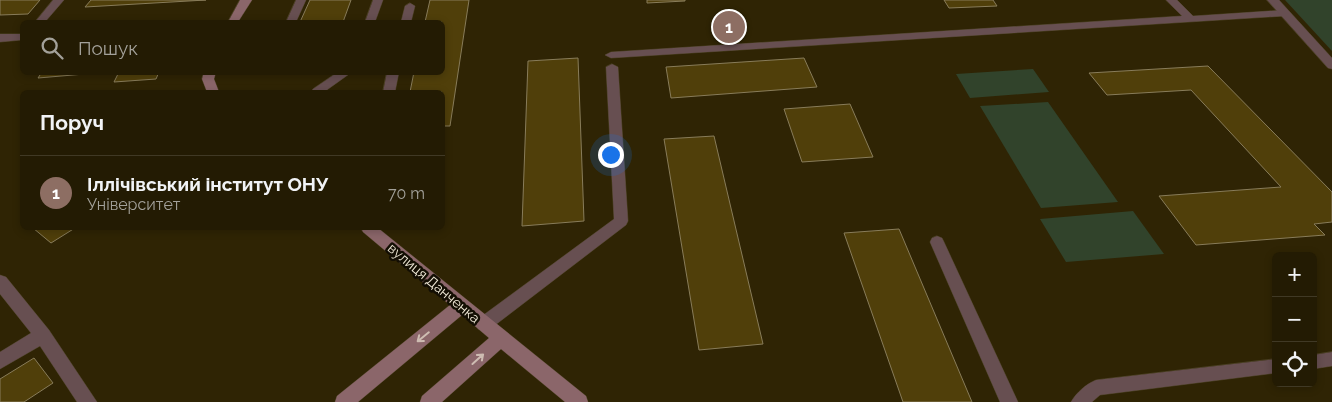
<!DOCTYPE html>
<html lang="uk">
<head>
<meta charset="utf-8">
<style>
  :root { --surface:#231b03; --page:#2b240d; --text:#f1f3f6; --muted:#a3a19a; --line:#403925; --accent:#1a73e8 }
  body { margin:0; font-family:Raleway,sans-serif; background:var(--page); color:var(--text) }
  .controls { position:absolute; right:15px; bottom:15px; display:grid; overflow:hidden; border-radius:8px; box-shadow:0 2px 8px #0003 }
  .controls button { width:45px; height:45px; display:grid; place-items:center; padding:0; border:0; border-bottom:1px solid var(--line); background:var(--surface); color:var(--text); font:25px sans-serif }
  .you { position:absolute; left:610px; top:154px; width:18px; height:18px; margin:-12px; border:4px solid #fff; border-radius:50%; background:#1a73e8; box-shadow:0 0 0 8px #1a73e833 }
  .badge { display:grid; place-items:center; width:32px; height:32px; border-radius:50%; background:var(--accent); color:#fff; font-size:16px; font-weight:700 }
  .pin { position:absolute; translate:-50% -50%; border:2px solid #fff; box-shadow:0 1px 5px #0006 }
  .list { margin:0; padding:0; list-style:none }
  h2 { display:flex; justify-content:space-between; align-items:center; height:65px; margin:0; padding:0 20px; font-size:21px }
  h2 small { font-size:16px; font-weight:400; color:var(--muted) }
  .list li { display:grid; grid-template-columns:32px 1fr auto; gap:15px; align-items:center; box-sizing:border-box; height:75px; padding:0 20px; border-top:1px solid var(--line) }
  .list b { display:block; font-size:19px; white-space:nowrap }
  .list p { margin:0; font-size:16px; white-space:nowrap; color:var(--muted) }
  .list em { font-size:16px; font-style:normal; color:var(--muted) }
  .icon { flex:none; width:28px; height:28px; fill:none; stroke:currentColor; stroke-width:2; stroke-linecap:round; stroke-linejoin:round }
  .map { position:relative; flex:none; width:1332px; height:402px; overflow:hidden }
  .search { position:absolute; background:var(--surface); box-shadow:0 2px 8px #0003; left:20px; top:20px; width:425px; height:55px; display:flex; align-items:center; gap:12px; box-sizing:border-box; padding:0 18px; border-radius:8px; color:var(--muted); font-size:19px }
  .panel { position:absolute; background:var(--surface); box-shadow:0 2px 8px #0003; left:20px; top:90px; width:425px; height:140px; border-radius:8px }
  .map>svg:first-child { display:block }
</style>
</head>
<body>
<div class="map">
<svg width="1332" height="402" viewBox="0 0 1332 402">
  <rect width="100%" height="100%" fill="#2f2404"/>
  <g fill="#31432b">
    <polygon points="1285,0 1332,0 1332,51"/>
    <polygon points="1033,69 1049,92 970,98 956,74"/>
    <polygon points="1048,102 1118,202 1041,208 980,106"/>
    <polygon points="1133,211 1164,254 1066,262 1040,219"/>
  </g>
  <g fill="#503f0a" stroke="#887c5a">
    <polygon points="0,0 40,0 28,14 0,15"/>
    <polygon points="91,0 206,0 85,7"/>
    <polygon points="310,0 351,0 343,22 300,22"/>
    <polygon points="430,0 469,0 450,126 442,126 442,92 410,92 414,72 442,72 442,22 425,22"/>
    <polygon points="647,0 685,0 685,1 647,3"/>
    <polygon points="944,0 993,0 997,6 949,8"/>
    <polygon points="578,58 584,221 522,226 528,61"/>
    <polygon points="804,58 817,87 671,98 666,67"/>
    <polygon points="1208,66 1332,192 1332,222 1314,224 1325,235 1196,245 1159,196 1281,187 1191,90 1107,95 1089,73"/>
    <polygon points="42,72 108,72 38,78"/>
    <polygon points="119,72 159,72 156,79 114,82"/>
    <polygon points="850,104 873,157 802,162 784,109"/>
    <polygon points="714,136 763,344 699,350 664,139"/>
    <polygon points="33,228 75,228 51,243"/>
    <polygon points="899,229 972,402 903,402 844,233"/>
    <polygon points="34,358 53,383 24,402 0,402 0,379"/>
  </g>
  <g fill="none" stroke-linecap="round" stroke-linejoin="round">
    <defs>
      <g id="service">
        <polygon points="53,0 64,0 45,22 35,22"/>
        <polygon points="296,0 306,0 296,22 286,22"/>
        <polygon points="373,0 383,0 375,22 365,22"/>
        <polygon points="1166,0 1177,0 1193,16 1285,10 1290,13 1285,16 611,58 605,55 611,52 1182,16"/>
        <polygon points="410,3 415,6 411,22 401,22 405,6"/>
        <polygon points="612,64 618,67 628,221 626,225 490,329 484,331 478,329 476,324 478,319 614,219 606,67"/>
        <polygon points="338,72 352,72 324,92 311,92 313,89"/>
        <polygon points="387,72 399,72 395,92 383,92"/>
        <polygon points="937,236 942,238 944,242 1018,402 1000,402 930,242 932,238"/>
        <polygon points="1332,352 1332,366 1313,369 1313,355"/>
        <path d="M1276,359V373L1100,395L1092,402H1071C1076,393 1086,384 1096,380Z"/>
      </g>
      <g id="minor">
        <polygon points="1267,0 1279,0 1332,58 1332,69 1328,68"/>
        <polygon points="0,34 22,34 22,40 0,42"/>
        <polygon points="0,275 6,277 49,330 97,402 77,402 40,346 0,369 0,352 31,333 0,294"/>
      </g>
      <g id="secondary">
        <polygon points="240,0 252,0 238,22 228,22"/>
        <polygon points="204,72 216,72 214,79 219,92 207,92 202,79"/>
        <polygon points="361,228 378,228 586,396 588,402 565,402 501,349 442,402 420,402 422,396 489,338 462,315 358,402 335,402 337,396 450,305 363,232"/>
      </g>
    </defs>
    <use href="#service" stroke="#4a4022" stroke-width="1"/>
    <use href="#minor" stroke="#4a4022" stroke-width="1"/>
    <use href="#secondary" stroke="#4a4022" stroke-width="1"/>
    <use href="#service" fill="#674f51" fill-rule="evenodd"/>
    <use href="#minor" fill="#674f51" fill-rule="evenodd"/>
    <use href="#secondary" fill="#8b666a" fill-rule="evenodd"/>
  </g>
  <defs><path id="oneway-shaft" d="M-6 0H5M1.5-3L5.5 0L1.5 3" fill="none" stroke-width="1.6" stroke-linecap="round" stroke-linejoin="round" transform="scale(1.25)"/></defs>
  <g stroke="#cebcb2">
    <use href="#oneway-shaft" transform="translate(423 337) rotate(141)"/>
    <use href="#oneway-shaft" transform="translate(478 359) rotate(-42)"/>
  </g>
  <g text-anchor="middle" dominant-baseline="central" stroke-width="5" stroke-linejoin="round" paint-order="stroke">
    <g font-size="14" fill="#f2ebd9" stroke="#130e03">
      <text transform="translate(434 283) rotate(40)">вулиця Данченка</text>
    </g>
  </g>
</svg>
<div class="controls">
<button>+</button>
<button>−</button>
<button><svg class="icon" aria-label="locate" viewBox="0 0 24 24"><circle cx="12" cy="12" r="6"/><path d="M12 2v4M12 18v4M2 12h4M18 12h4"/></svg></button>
</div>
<div class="you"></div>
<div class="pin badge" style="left:729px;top:27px;background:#8d6e63">1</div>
<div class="search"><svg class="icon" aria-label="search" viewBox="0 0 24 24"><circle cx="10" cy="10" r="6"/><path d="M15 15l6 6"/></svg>Пошук</div>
<section class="panel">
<h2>Поруч<small></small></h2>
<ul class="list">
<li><span class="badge" style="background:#8d6e63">1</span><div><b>Іллічівський інститут ОНУ</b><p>Університет</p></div><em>70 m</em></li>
</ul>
</section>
</div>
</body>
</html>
